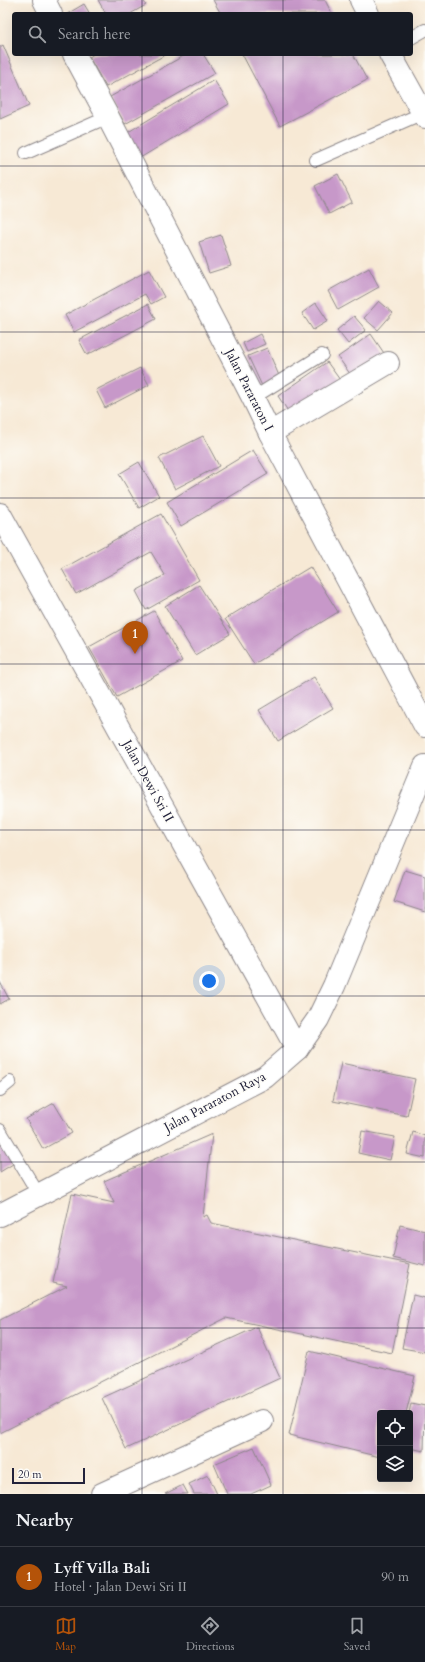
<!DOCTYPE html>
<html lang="en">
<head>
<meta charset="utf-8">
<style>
  :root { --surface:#171b24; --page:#242831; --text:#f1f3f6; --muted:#9ea1a6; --line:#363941; --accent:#b45309 }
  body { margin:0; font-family:Cardo,serif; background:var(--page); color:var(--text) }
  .controls { position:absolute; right:12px; bottom:12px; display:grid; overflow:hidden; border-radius:4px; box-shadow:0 4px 16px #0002 }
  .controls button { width:36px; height:36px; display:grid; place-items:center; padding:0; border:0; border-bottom:1px solid var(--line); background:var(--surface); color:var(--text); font:20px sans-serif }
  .scale { position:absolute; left:12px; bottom:10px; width:73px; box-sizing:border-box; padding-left:4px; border:2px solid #22223b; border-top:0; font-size:11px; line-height:14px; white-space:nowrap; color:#22223b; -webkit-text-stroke:3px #fdfcf7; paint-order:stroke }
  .you { position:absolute; left:209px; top:981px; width:14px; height:14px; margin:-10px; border:3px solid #fff; border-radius:50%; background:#1a73e8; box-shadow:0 0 0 6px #1a73e833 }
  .badge { display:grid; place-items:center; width:26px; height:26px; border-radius:50%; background:var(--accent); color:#fff; font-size:13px; font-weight:700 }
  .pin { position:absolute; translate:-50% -33px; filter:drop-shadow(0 1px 2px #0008) }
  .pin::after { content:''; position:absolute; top:21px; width:14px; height:12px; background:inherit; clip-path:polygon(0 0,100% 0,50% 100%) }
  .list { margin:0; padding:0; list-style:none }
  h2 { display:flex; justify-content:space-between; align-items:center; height:52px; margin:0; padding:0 16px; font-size:17px }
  h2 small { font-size:13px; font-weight:400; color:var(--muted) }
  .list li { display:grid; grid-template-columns:26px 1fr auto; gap:12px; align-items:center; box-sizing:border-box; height:60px; padding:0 16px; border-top:1px solid var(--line) }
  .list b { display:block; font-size:15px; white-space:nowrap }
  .list p { margin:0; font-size:13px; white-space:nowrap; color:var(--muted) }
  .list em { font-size:13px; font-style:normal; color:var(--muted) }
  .icon { flex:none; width:22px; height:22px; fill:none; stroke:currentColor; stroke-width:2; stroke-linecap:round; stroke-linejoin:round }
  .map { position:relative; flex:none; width:425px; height:1494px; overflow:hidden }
  .search { position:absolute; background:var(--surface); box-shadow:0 4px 16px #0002; left:12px; right:12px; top:12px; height:44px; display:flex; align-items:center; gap:10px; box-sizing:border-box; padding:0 14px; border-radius:4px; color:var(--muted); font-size:15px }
  .sheet { height:112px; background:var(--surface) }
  nav { display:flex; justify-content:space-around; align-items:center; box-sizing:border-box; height:56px; border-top:1px solid var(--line); background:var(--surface); font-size:11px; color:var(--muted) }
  nav a { display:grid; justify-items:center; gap:2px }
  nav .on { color:var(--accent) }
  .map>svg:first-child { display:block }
</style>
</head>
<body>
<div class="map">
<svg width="425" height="1494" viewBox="0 0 425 1494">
  <rect width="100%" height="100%" fill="#fdfcf7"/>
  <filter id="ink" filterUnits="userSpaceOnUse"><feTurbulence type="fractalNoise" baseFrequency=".025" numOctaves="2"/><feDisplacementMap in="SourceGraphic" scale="8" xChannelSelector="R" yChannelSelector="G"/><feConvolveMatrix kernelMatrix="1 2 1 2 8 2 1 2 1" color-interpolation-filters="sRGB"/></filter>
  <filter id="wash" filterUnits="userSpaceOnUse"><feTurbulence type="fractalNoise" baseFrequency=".012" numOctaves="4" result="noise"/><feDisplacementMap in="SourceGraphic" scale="16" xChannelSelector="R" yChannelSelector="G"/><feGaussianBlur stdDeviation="0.9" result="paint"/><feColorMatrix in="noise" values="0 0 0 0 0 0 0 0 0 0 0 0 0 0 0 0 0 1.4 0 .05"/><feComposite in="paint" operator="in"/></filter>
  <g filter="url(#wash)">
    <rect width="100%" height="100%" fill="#f7e9d5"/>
    <g id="blocks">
      <g fill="#c798c9">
        <polygon points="98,0 143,0 146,5 130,14 106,14"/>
        <polygon points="213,0 325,0 332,14 221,14"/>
        <polygon points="84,4 90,14 67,14"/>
        <polygon points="3,45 29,106 0,119 0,47"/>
        <polygon points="94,54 167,54 106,87 89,57"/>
        <polygon points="187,54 203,54 215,73 125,124 110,97"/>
        <polygon points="242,54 353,54 367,80 280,126"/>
        <polygon points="214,80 229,104 140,158 125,134"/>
        <polygon points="338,174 352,202 329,214 315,186"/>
        <polygon points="221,235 231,266 209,273 199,242"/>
        <polygon points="369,268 379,287 338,310 328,291"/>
        <polygon points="149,270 164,297 151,304 145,294 74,332 65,315"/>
        <polygon points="379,301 393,313 378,330 364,318"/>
        <polygon points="316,303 328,321 313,330 302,313"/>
        <polygon points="148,304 156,319 87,355 79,340"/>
        <polygon points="354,316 366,330 348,344 337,330"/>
        <polygon points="260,334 265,344 247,352 243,343"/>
        <polygon points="371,334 386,356 353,378 338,357"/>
        <polygon points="267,348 280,378 262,386 248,356"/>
        <polygon points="327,362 340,380 290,414 278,396"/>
        <polygon points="140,368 149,385 105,408 96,390"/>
        <polygon points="203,436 219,466 175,489 159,458"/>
        <polygon points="253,450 268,474 181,526 167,502"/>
        <polygon points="139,462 159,496 139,508 119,474"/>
        <polygon points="161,514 199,580 146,610 136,591 165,575 151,552 76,594 62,569"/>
        <polygon points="310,567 338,612 254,664 225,619"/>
        <polygon points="199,585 230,634 195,655 165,606"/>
        <polygon points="154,611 182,661 117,697 89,647"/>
        <polygon points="314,677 333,708 278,741 259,710"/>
        <polygon points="405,870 425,876 425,912 394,902"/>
        <polygon points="0,982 9,999 0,1004"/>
        <polygon points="341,1063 415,1079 407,1116 333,1101"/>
        <polygon points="54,1103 72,1133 43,1149 26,1119"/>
        <polygon points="362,1131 395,1137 390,1160 358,1153"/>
        <polygon points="413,1132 425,1136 425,1158 407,1154"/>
        <polygon points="212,1134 203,1217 207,1215 211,1223 410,1264 392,1353 226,1318 0,1433 0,1320 67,1286 53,1283 72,1194 114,1203 104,1181"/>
        <polygon points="0,1141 13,1164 0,1172"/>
        <polygon points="400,1225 425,1231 425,1266 393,1258"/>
        <polygon points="413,1295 425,1298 425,1352 402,1348"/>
        <polygon points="257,1327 280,1378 126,1449 102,1398"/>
        <polygon points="309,1351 415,1376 406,1413 380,1413 380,1457 289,1435"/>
        <polygon points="411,1403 425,1406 424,1451 410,1448 409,1413"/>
        <polygon points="254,1447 271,1485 251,1494 227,1494 214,1464"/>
        <polygon points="208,1475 217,1494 194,1494 189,1484"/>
        <polygon points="183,1485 188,1494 165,1494"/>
      </g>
    </g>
  </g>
  <g filter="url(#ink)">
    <use href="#blocks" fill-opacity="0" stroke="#8c8688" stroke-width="1"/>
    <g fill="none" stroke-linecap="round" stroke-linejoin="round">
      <defs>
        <g id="service">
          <polyline points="411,38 425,30"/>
          <polyline points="26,153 108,117"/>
          <polyline points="316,160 423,113"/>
          <polyline points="253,398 322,355"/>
          <polyline points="0,1090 10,1082"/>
          <polyline points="0,1130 39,1195"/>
        </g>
        <g id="minor">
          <polyline points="44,0 51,14"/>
          <polyline points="361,0 368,14"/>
          <polyline points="74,54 108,117 253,398 270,433 425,726"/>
          <polyline points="390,54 425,117"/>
          <polyline points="270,433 388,363"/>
          <polyline points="0,514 297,1049"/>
          <polyline points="0,1215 265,1077 297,1049 318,1019 334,986 425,766"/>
          <polyline points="102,1494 262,1421"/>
        </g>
      </defs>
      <use href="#service" stroke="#8c8688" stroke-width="14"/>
      <use href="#minor" stroke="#8c8688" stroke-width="24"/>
      <use href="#service" stroke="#fff" stroke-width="12"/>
      <use href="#minor" stroke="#fff" stroke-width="22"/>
    </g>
  </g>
  <path fill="none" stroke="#22223b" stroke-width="1" stroke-opacity="0.55" d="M142,0V14M283,0V14M142,54V1494M283,54V1494M0,166H425M0,332H425M0,498H425M0,664H425M0,830H425M0,996H425M0,1162H425M0,1328H425"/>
  <g text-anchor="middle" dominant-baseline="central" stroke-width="3" stroke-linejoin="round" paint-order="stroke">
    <g font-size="13" fill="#22223b" stroke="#fdfcf7">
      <text transform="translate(249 390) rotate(63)">Jalan Pararaton I</text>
      <text transform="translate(148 781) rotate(61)">Jalan Dewi Sri II</text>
      <text transform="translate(215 1102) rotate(-28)">Jalan Pararaton Raya</text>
    </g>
  </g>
</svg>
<div class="controls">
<button><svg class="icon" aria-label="locate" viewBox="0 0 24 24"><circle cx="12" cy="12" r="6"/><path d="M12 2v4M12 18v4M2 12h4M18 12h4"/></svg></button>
<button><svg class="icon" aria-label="layers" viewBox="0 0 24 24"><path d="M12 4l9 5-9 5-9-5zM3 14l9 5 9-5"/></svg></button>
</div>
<div class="scale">20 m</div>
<div class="you"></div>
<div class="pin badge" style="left:135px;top:654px">1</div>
<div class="search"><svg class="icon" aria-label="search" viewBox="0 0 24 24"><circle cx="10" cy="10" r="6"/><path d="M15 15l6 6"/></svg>Search here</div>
</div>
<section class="sheet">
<h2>Nearby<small></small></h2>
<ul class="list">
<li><span class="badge">1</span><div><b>Lyff Villa Bali</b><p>Hotel · Jalan Dewi Sri II</p></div><em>90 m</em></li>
</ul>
</section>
<nav>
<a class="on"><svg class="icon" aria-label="map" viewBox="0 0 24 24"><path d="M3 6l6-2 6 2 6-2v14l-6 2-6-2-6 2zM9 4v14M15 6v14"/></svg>Map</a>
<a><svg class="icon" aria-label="directions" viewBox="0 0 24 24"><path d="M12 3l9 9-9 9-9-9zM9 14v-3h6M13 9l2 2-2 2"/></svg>Directions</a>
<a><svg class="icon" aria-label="saved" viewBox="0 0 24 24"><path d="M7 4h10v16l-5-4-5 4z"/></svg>Saved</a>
</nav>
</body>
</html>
